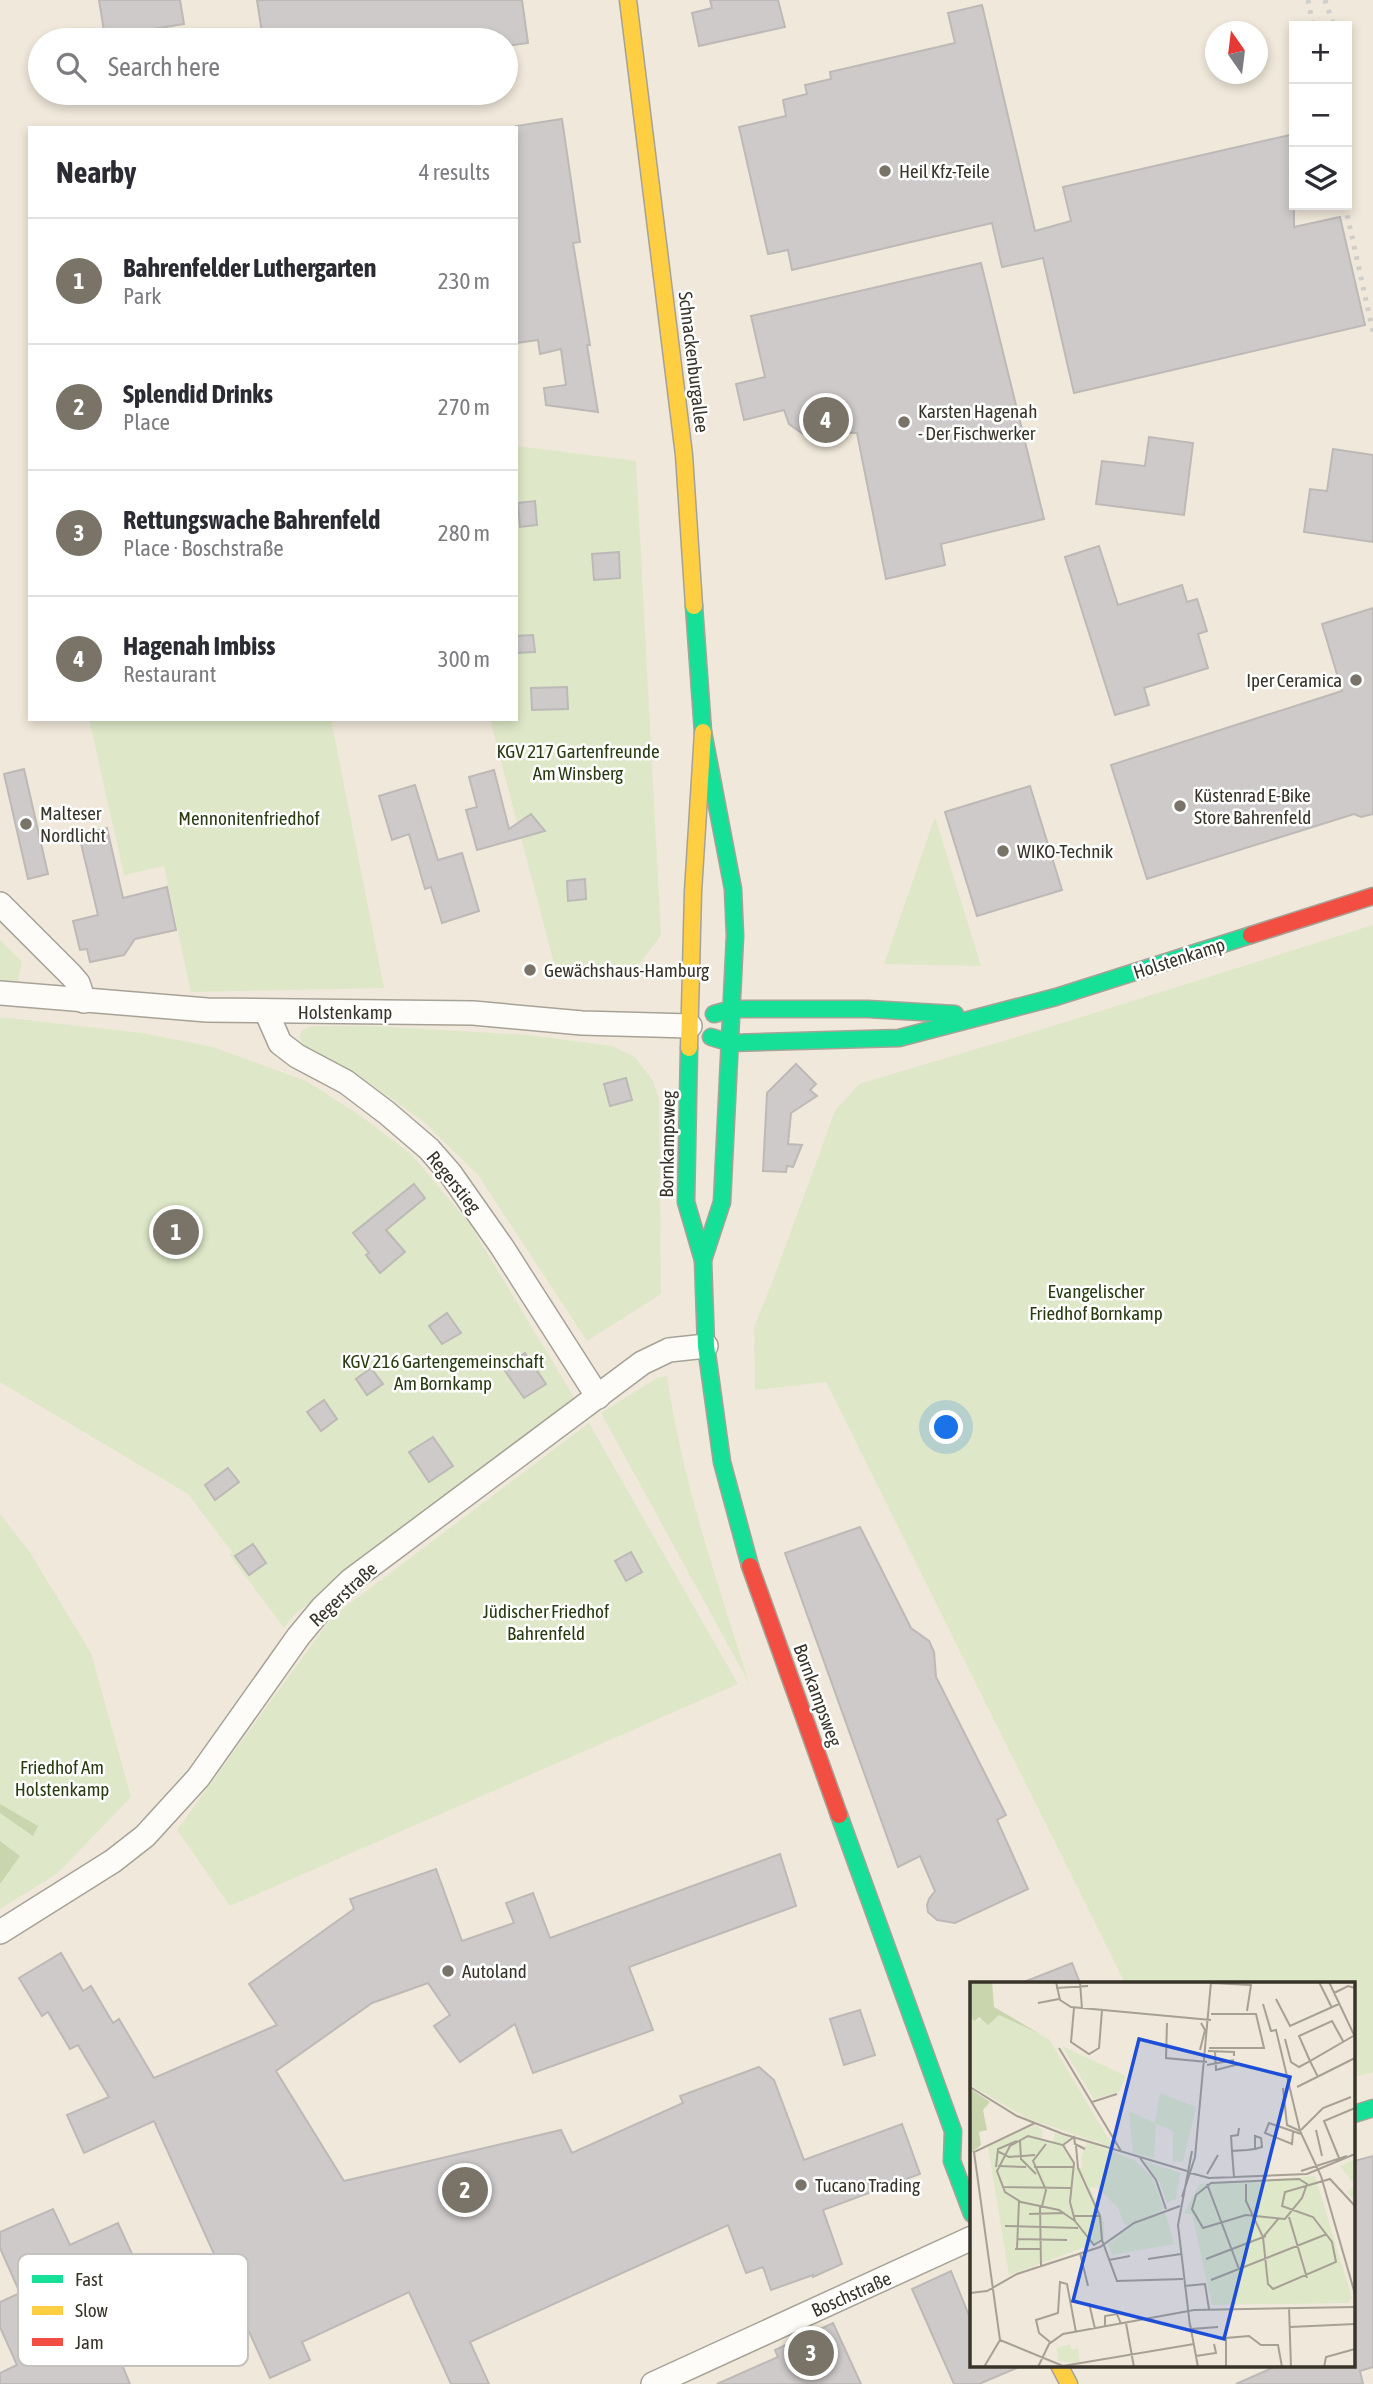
<!DOCTYPE html>
<html lang="en">
<head>
<meta charset="utf-8">
<style>
  :root { --surface:#fff; --page:#f7f7f7; --text:#2b2b33; --muted:#7c7c81; --line:#e1e1e2; --accent:#797368 }
  body { margin:0; font-family:"Asap Condensed",sans-serif; background:var(--page); color:var(--text) }
  .controls { position:absolute; right:21px; top:21px; display:grid; overflow:hidden; border-radius:0px; box-shadow:0 4px 10px #0003 }
  .controls button { width:63px; height:63px; display:grid; place-items:center; padding:0; border:0; border-bottom:2px solid var(--line); background:var(--surface); color:var(--text); font:35px sans-serif }
  .compass { position:absolute; left:1205px; top:21px; width:63px; height:63px; border-radius:50%; background:var(--surface); box-shadow:0 4px 10px #0003; rotate:346deg }
  .you { position:absolute; left:947px; top:1428px; width:24px; height:24px; margin:-18px; border:5px solid #fff; border-radius:50%; background:#1a73e8; box-shadow:0 0 0 10px #1a73e833 }
  .badge { display:grid; place-items:center; width:46px; height:46px; border-radius:50%; background:var(--accent); color:#fff; font-size:23px; font-weight:700 }
  .pin { position:absolute; translate:-50% -50%; border:4px solid #fff; box-shadow:0 2px 7px #0006 }
  .list { margin:0; padding:0; list-style:none }
  h2 { display:flex; justify-content:space-between; align-items:center; height:91px; margin:0; padding:0 28px; font-size:30px }
  h2 small { font-size:23px; font-weight:400; color:var(--muted) }
  .list li { display:grid; grid-template-columns:46px 1fr auto; gap:21px; align-items:center; box-sizing:border-box; height:126px; padding:0 28px; border-top:2px solid var(--line) }
  .list b { display:block; font-size:26px; white-space:nowrap }
  .list p { margin:0; font-size:23px; white-space:nowrap; color:var(--muted) }
  .list em { font-size:23px; font-style:normal; color:var(--muted) }
  .icon { flex:none; width:38px; height:38px; fill:none; stroke:currentColor; stroke-width:2; stroke-linecap:round; stroke-linejoin:round }
  .map { position:relative; flex:none; width:1373px; height:2384px; overflow:hidden }
  .search { position:absolute; background:var(--surface); box-shadow:0 4px 10px #0003; left:28px; top:28px; width:490px; height:77px; display:flex; align-items:center; gap:18px; box-sizing:border-box; padding:0 24px; border-radius:38px; color:var(--muted); font-size:26px }
  .panel { position:absolute; background:var(--surface); box-shadow:0 4px 10px #0003; left:28px; top:126px; width:490px; height:595px; border-radius:0px }
  .map>svg:first-child { display:block }
</style>
</head>
<body>
<div class="map">
<svg width="1373" height="2384" viewBox="0 0 1373 2384">
  <rect width="100%" height="100%" fill="#f0e8da"/>
  <g fill="#dee8c8">
    <polygon points="516,446 636,461 661,935 641,962 625,971 557,975 490,719 516,719"/>
    <polygon points="89,719 331,719 384,988 191,992 164,866 124,875"/>
    <polygon points="935,817 981,966 884,964"/>
    <polygon points="1373,925 1373,2072 1354,2077 1354,1983 1125,1983 826,1382 755,1390 754,1327 772,1283 835,1111 859,1084 1066,1022"/>
    <polygon points="0,940 22,962 17,984 0,981"/>
    <polygon points="0,1017 142,1033 213,1047 306,1081 358,1114 411,1154 469,1223 575,1399 295,1614 284,1628 229,1554 232,1552 188,1494 0,1382"/>
    <polygon points="311,1026 373,1026 528,1035 612,1046 635,1057 653,1081 659,1099 661,1294 587,1341 478,1175 424,1122 357,1074 314,1054 303,1045 300,1039 301,1031"/>
    <path d="M667,1376C682,1481 717,1581 749,1683L601,1413L657,1378Z"/>
    <polygon points="589,1423 738,1684 230,1906 177,1830 332,1617"/>
    <polygon points="0,1514 29,1551 91,1653 131,1797 58,1873 0,1909"/>
  </g>
  <g fill="#c8d5ad">
    <polygon points="0,1804 38,1826 33,1836 0,1813"/>
    <polygon points="0,1841 20,1856 0,1884"/>
  </g>
  <g fill="#cecac9" stroke="#bcb9b7" stroke-width="2">
    <polygon points="99,0 180,0 184,24 105,37"/>
    <polygon points="257,0 522,0 528,43 506,46 506,40 263,40"/>
    <polygon points="710,0 778,0 785,27 699,46 692,13 712,8"/>
    <polygon points="982,5 1035,231 1071,221 1063,187 1294,134 1294,227 1340,217 1365,325 1074,393 1043,258 1002,267 992,223 792,270 788,250 768,254 739,127 786,116 783,100 807,94 805,85 831,79 830,72 955,43 948,13"/>
    <polygon points="562,119 580,242 573,243 590,345 587,345 598,412 546,405 544,388 566,385 561,349 540,354 538,340 516,343 516,126"/>
    <polygon points="981,263 1044,519 941,544 945,565 886,579 857,433 840,433 816,439 814,433 803,434 789,424 784,410 744,420 736,384 765,377 751,316"/>
    <polygon points="1149,437 1193,443 1184,515 1096,504 1102,461 1145,466"/>
    <polygon points="1333,449 1373,455 1373,542 1304,532 1310,489 1327,491"/>
    <polygon points="535,501 537,525 520,527 518,503"/>
    <polygon points="1099,546 1118,605 1182,585 1187,602 1197,599 1207,631 1198,634 1208,668 1144,688 1149,705 1115,715 1065,557"/>
    <polygon points="619,552 620,578 594,580 592,554"/>
    <polygon points="1373,608 1373,814 1361,817 1354,814 1147,879 1111,765 1342,691 1322,624"/>
    <polygon points="533,635 535,652 517,653 516,636"/>
    <polygon points="567,687 568,709 532,710 531,688"/>
    <polygon points="24,769 48,874 28,879 4,774"/>
    <polygon points="494,770 509,829 531,814 545,831 477,850 466,810 477,807 469,777"/>
    <polygon points="415,785 438,860 462,853 479,911 442,923 431,887 425,889 409,834 392,840 379,796"/>
    <polygon points="1030,786 1062,890 977,916 945,812"/>
    <polygon points="107,828 123,898 167,887 176,930 135,939 124,955 90,962 87,949 80,950 73,921 98,915 79,835"/>
    <polygon points="585,879 586,899 568,901 567,881"/>
    <polygon points="796,1064 816,1084 810,1090 817,1096 791,1113 788,1144 802,1145 793,1167 787,1166 786,1172 763,1171 767,1093"/>
    <polygon points="626,1078 632,1100 610,1106 604,1084"/>
    <polygon points="414,1184 425,1198 386,1230 405,1252 380,1273 366,1255 369,1253 353,1233"/>
    <polygon points="447,1313 461,1333 442,1344 429,1326"/>
    <polygon points="525,1353 546,1384 524,1398 503,1368"/>
    <polygon points="371,1368 383,1384 367,1395 356,1379"/>
    <polygon points="324,1400 337,1419 321,1431 307,1412"/>
    <polygon points="433,1437 453,1466 429,1482 409,1452"/>
    <polygon points="228,1468 239,1482 215,1500 205,1485"/>
    <polygon points="860,1527 911,1628 929,1641 934,1652 936,1677 1006,1815 997,1820 1028,1889 955,1923 937,1920 928,1912 927,1905 929,1899 935,1891 920,1856 898,1867 785,1553"/>
    <polygon points="253,1544 266,1563 249,1575 235,1556"/>
    <polygon points="631,1552 642,1572 626,1581 615,1561"/>
    <polygon points="780,1854 796,1906 629,1967 653,2030 533,2073 515,2024 460,2062 434,2026 450,2015 428,1983 372,2003 276,2071 344,2181 561,2130 572,2153 683,2103 680,2096 759,2067 774,2080 804,2160 902,2124 920,2174 823,2210 842,2264 813,2277 813,2275 771,2290 763,2267 746,2273 728,2225 470,2342 489,2384 451,2384 409,2292 302,2342 310,2360 270,2378 154,2121 84,2153 67,2115 109,2097 78,2045 70,2049 48,2012 42,2016 19,1978 61,1953 83,1991 91,1986 113,2023 119,2019 154,2078 277,2025 249,1984 354,1909 350,1899 436,1869 462,1941 514,1923 506,1903 533,1893 550,1938"/>
    <polygon points="1072,1963 1080,1983 1024,1983 1024,1982"/>
    <polygon points="860,2010 875,2055 844,2065 830,2019"/>
    <polygon points="1373,2156 1373,2367 1360,2371 1363,2384 1236,2384 1279,2365 1354,2365 1354,2161"/>
    <polygon points="53,2209 70,2245 118,2223 168,2333 118,2355 130,2384 0,2384 0,2373 17,2365 0,2327 0,2302 20,2293 0,2248 0,2232"/>
    <polygon points="951,2271 972,2323 972,2365 1024,2365 979,2384 954,2384 912,2289"/>
    <polygon points="833,2323 861,2384 717,2384 778,2357 775,2350"/>
  </g>
  <g fill="none" stroke-linecap="round" stroke-linejoin="round">
    <defs>
      <g id="street">
        <polyline points="0,904 71,975 78,983 84,1001"/>
        <polyline points="0,993 207,1010 473,1013 582,1023 690,1026"/>
        <polyline points="266,1011 280,1043 297,1056 346,1082 387,1113 429,1149 450,1173 502,1247 598,1397"/>
        <polyline points="0,1932 113,1861 145,1836 198,1778 298,1637 322,1608 350,1581 642,1363 669,1350 706,1346"/>
        <polyline points="653,2384 972,2238"/>
      </g>
      <g id="fast">
        <polyline points="694,606 703,732 733,889 735,936 722,1202 703,1260"/>
        <polyline points="714,1014 732,1009 868,1009 955,1014"/>
        <polyline points="711,1037 731,1043 899,1038 1056,997 1251,935"/>
        <polyline points="689,1048 686,1202 703,1260 706,1346 722,1462 750,1566"/>
        <polyline points="839,1815 953,2131 952,2161 972,2214"/>
        <polyline points="1354,2114 1373,2108"/>
      </g>
      <g id="slow">
        <polyline points="628,0 684,455 694,606"/>
        <polyline points="689,1048 693,892 703,732"/>
        <polyline points="1059,2365 1069,2384"/>
      </g>
      <g id="jam">
        <polyline points="1251,935 1373,896"/>
        <polyline points="750,1566 839,1815"/>
      </g>
    </defs>
    <use href="#street" stroke="#a7a297" stroke-width="26"/>
    <use href="#fast" stroke="#a7a297" stroke-width="19"/>
    <use href="#slow" stroke="#a7a297" stroke-width="19"/>
    <use href="#jam" stroke="#a7a297" stroke-width="19"/>
    <use href="#street" stroke="#fdfcf9" stroke-width="23"/>
    <use href="#fast" stroke="#16e098" stroke-width="16"/>
    <use href="#slow" stroke="#ffcf43" stroke-width="16"/>
    <use href="#jam" stroke="#f24e42" stroke-width="16"/>
    <g stroke="#d0ceca" stroke-width="5" stroke-dasharray="3.5 7" stroke-linecap="butt">
      <polyline points="1308,0 1313,26"/>
      <polyline points="1325,0 1334,26"/>
      <polyline points="1347,80 1347,82"/>
      <polyline points="1345,205 1373,332"/>
    </g>
  </g>
  <g fill="#797368" stroke="#fff" stroke-width="2.5">
    <circle cx="885" cy="171" r="7"/>
    <circle cx="904" cy="422" r="7"/>
    <circle cx="1356" cy="680" r="7"/>
    <circle cx="1180" cy="806" r="7"/>
    <circle cx="26" cy="824" r="7"/>
    <circle cx="1003" cy="851" r="7"/>
    <circle cx="530" cy="970" r="7"/>
    <circle cx="448" cy="1971" r="7"/>
    <circle cx="801" cy="2185" r="7"/>
  </g>
  <g text-anchor="middle" dominant-baseline="central" stroke-width="5" stroke-linejoin="round" paint-order="stroke">
    <g font-size="19" fill="#39342a" stroke="#fff" text-anchor="start">
      <text x="899" y="171">Heil Kfz-Teile</text>
      <text x="918" y="411">Karsten Hagenah<tspan x="918" dy="22">- Der Fischwerker</tspan></text>
      <text x="1342" y="680" text-anchor="end">Iper Ceramica</text>
      <text x="1194" y="795">Küstenrad E-Bike<tspan x="1194" dy="22">Store Bahrenfeld</tspan></text>
      <text x="40" y="813">Malteser<tspan x="40" dy="22">Nordlicht</tspan></text>
      <text x="1017" y="851">WIKO-Technik</text>
      <text x="544" y="970">Gewächshaus-Hamburg</text>
      <text x="462" y="1971">Autoland</text>
      <text x="815" y="2185">Tucano Trading</text>
    </g>
    <g font-size="19" fill="#39342a" stroke="#fff">
      <text transform="translate(694 362) rotate(83)">Schnackenburgallee</text>
      <text transform="translate(1179 958) rotate(-18)">Holstenkamp</text>
      <text x="345" y="1012">Holstenkamp</text>
      <text transform="translate(667 1144) rotate(-89)">Bornkampsweg</text>
      <text transform="translate(454 1182) rotate(51)">Regerstieg</text>
      <text transform="translate(343 1594) rotate(-43)">Regerstraße</text>
      <text transform="translate(818 1695) rotate(70)">Bornkampsweg</text>
      <text transform="translate(851 2294) rotate(-24)">Boschstraße</text>
    </g>
    <g font-size="19" fill="#283c10" stroke="#fff">
      <text x="578" y="751">KGV 217 Gartenfreunde<tspan x="578" dy="22">Am Winsberg</tspan></text>
      <text x="249" y="818">Mennonitenfriedhof</text>
      <text x="1096" y="1291">Evangelischer<tspan x="1096" dy="22">Friedhof Bornkamp</tspan></text>
      <text x="443" y="1361">KGV 216 Gartengemeinschaft<tspan x="443" dy="22">Am Bornkamp</tspan></text>
      <text x="546" y="1611">Jüdischer Friedhof<tspan x="546" dy="22">Bahrenfeld</tspan></text>
      <text x="62" y="1767">Friedhof Am<tspan x="62" dy="22">Holstenkamp</tspan></text>
    </g>
  </g>
  <g transform="translate(970 1982)">
    <rect width="385" height="385" fill="#f0e8da"/>
    <path d="M29,33L79,57L144,166L57,136L0,103V36L5,39ZM92,64L156,94L149,110L124,117ZM190,111L226,125L213,180H203V149L186,142L184,176L163,171L159,129L185,141ZM66,143L73,149L71,157L83,160L85,151L100,156L95,164L107,187L113,185L111,175L117,160L164,178L182,195L194,227L155,244L148,226L128,206L120,205L134,241V258L39,293L18,164ZM385,177V219L377,210L385,203L370,184ZM174,179L210,191L206,217L197,221L189,199ZM345,194L382,316L378,321L242,323L222,232L214,231L230,202ZM195,230L204,262L142,273L138,263L161,244ZM100,362L102,368L108,366L110,381L88,379L87,366Z" fill="#dee8c8"/>
    <path d="M0,0H22L24,25L70,52L29,33L18,43L9,35L5,39L0,36ZM2,108L20,120L13,128L17,148L9,150L11,163L0,172Z" fill="#c8d5ad"/>
    <path fill="none" stroke="#a7a094" stroke-width="2" d="M86,0L90,18L101,25L241,38M110,0L112,27M349,0L362,26M359,0L385,55M241,1L281,3L277,29M86,6L118,4M364,11L378,4L385,6M306,17L320,44L369,22M68,21L89,17M293,22L301,49L306,48L330,149L351,194L385,312M104,26L101,60L119,72L129,66L132,28M197,41L196,76L237,80M315,57L321,80L329,85L340,79L348,95M373,59L362,39L329,54L340,79L385,53M89,66L151,169M239,66H294L286,32H241M230,68L235,48L231,41M238,69L264,70V74M245,70L246,88L269,82M237,83L264,78M0,105L47,134L93,152L217,189M327,105L385,76M313,106L317,143L330,149M122,120L147,112M65,141L4,170L30,358L93,384L224,362M331,148L353,126L381,115M346,148L352,174M323,150L322,162L295,151L299,141L331,152M50,159L51,177L66,192M93,163L104,155L105,162L115,167M106,164L108,186L130,234L132,258L147,299L213,297M27,169L39,175L65,173M262,169L261,154L268,153L269,146M170,176L186,198L196,227M369,176L354,139L385,126M28,184L56,185M26,185L28,167L47,159M64,185H104M331,189L377,174M217,190L239,196L337,192L385,172M237,192L248,173M264,195L262,169L277,168L285,167L292,165L291,156L285,154V167M329,197L337,202L332,216L315,237L276,233L233,246L222,227L226,213L241,201ZM237,202L269,287M276,202V219L293,255L298,302L303,307L366,280L362,260L343,235L312,224L315,210L360,197L385,224M32,205L101,206M212,215L225,175L241,0M70,224L71,284M72,224L76,208L63,179L76,162M59,232L94,231M103,234H130M319,235L337,296M105,239L89,228L51,220L35,210L27,189L40,164L58,154L93,163L104,181L100,220L105,239L124,263L132,258M35,244L108,246M294,254L308,237M47,257L97,258M45,267H70M47,267L49,219M110,271L118,304M178,277L211,272M236,277L296,254M139,278L160,274M241,298L357,252M214,304L235,302L239,327M0,311L17,309L47,292L130,265L164,241L210,224M119,321L125,347M319,325L321,385M156,341L164,385M220,342L228,385M135,344V334L147,332L151,342M220,344L208,243L222,169M320,345L385,342M221,347L248,345M80,360L69,351L66,338L88,331L90,300L97,302L106,350M226,374L246,371L244,362M14,385L30,358M68,385L79,362L93,352L224,328L385,325M256,385V356L279,354L291,363H308L312,385M354,385L356,375L385,367"/>
    <path fill="#1d4ed8" fill-opacity="0.15" stroke="#1d4ed8" stroke-width="3.5" d="M169,57L320,95L254,357L103,319Z"/>
    <rect width="385" height="385" fill="none" stroke="#39342a" stroke-width="3.5"/>
  </g>
  <rect x="18" y="2254" width="230" height="112" rx="10" fill="#fff" stroke="#c4c2bf" stroke-width="2"/>
  <rect x="32" y="2275" width="31" height="8" fill="#16e098"/>
  <rect x="32" y="2306" width="31" height="9" fill="#ffcf43"/>
  <rect x="32" y="2338" width="31" height="8" fill="#f24e42"/>
  <g font-size="19" fill="#39342a">
    <text x="75" y="2286">Fast</text>
    <text x="75" y="2317">Slow</text>
    <text x="75" y="2349">Jam</text>
  </g>
</svg>
<div class="controls">
<button>+</button>
<button>−</button>
<button><svg class="icon" aria-label="layers" viewBox="0 0 24 24"><path d="M12 4l9 5-9 5-9-5zM3 14l9 5 9-5"/></svg></button>
</div>
<svg class="compass" viewBox="-18 -18 36 36"><path d="M0-13l5 13h-10z" fill="#e53935"/><path d="M0 13l5-13h-10z" fill="#7c7c81"/></svg>
<div class="you"></div>
<div class="pin badge" style="left:176px;top:1232px">1</div>
<div class="pin badge" style="left:465px;top:2190px">2</div>
<div class="pin badge" style="left:811px;top:2353px">3</div>
<div class="pin badge" style="left:826px;top:420px">4</div>
<div class="search"><svg class="icon" aria-label="search" viewBox="0 0 24 24"><circle cx="10" cy="10" r="6"/><path d="M15 15l6 6"/></svg>Search here</div>
<section class="panel">
<h2>Nearby<small>4 results</small></h2>
<ul class="list">
<li><span class="badge">1</span><div><b>Bahrenfelder Luthergarten</b><p>Park</p></div><em>230 m</em></li>
<li><span class="badge">2</span><div><b>Splendid Drinks</b><p>Place</p></div><em>270 m</em></li>
<li><span class="badge">3</span><div><b>Rettungswache Bahrenfeld</b><p>Place · Boschstraße</p></div><em>280 m</em></li>
<li><span class="badge">4</span><div><b>Hagenah Imbiss</b><p>Restaurant</p></div><em>300 m</em></li>
</ul>
</section>
</div>
</body>
</html>
